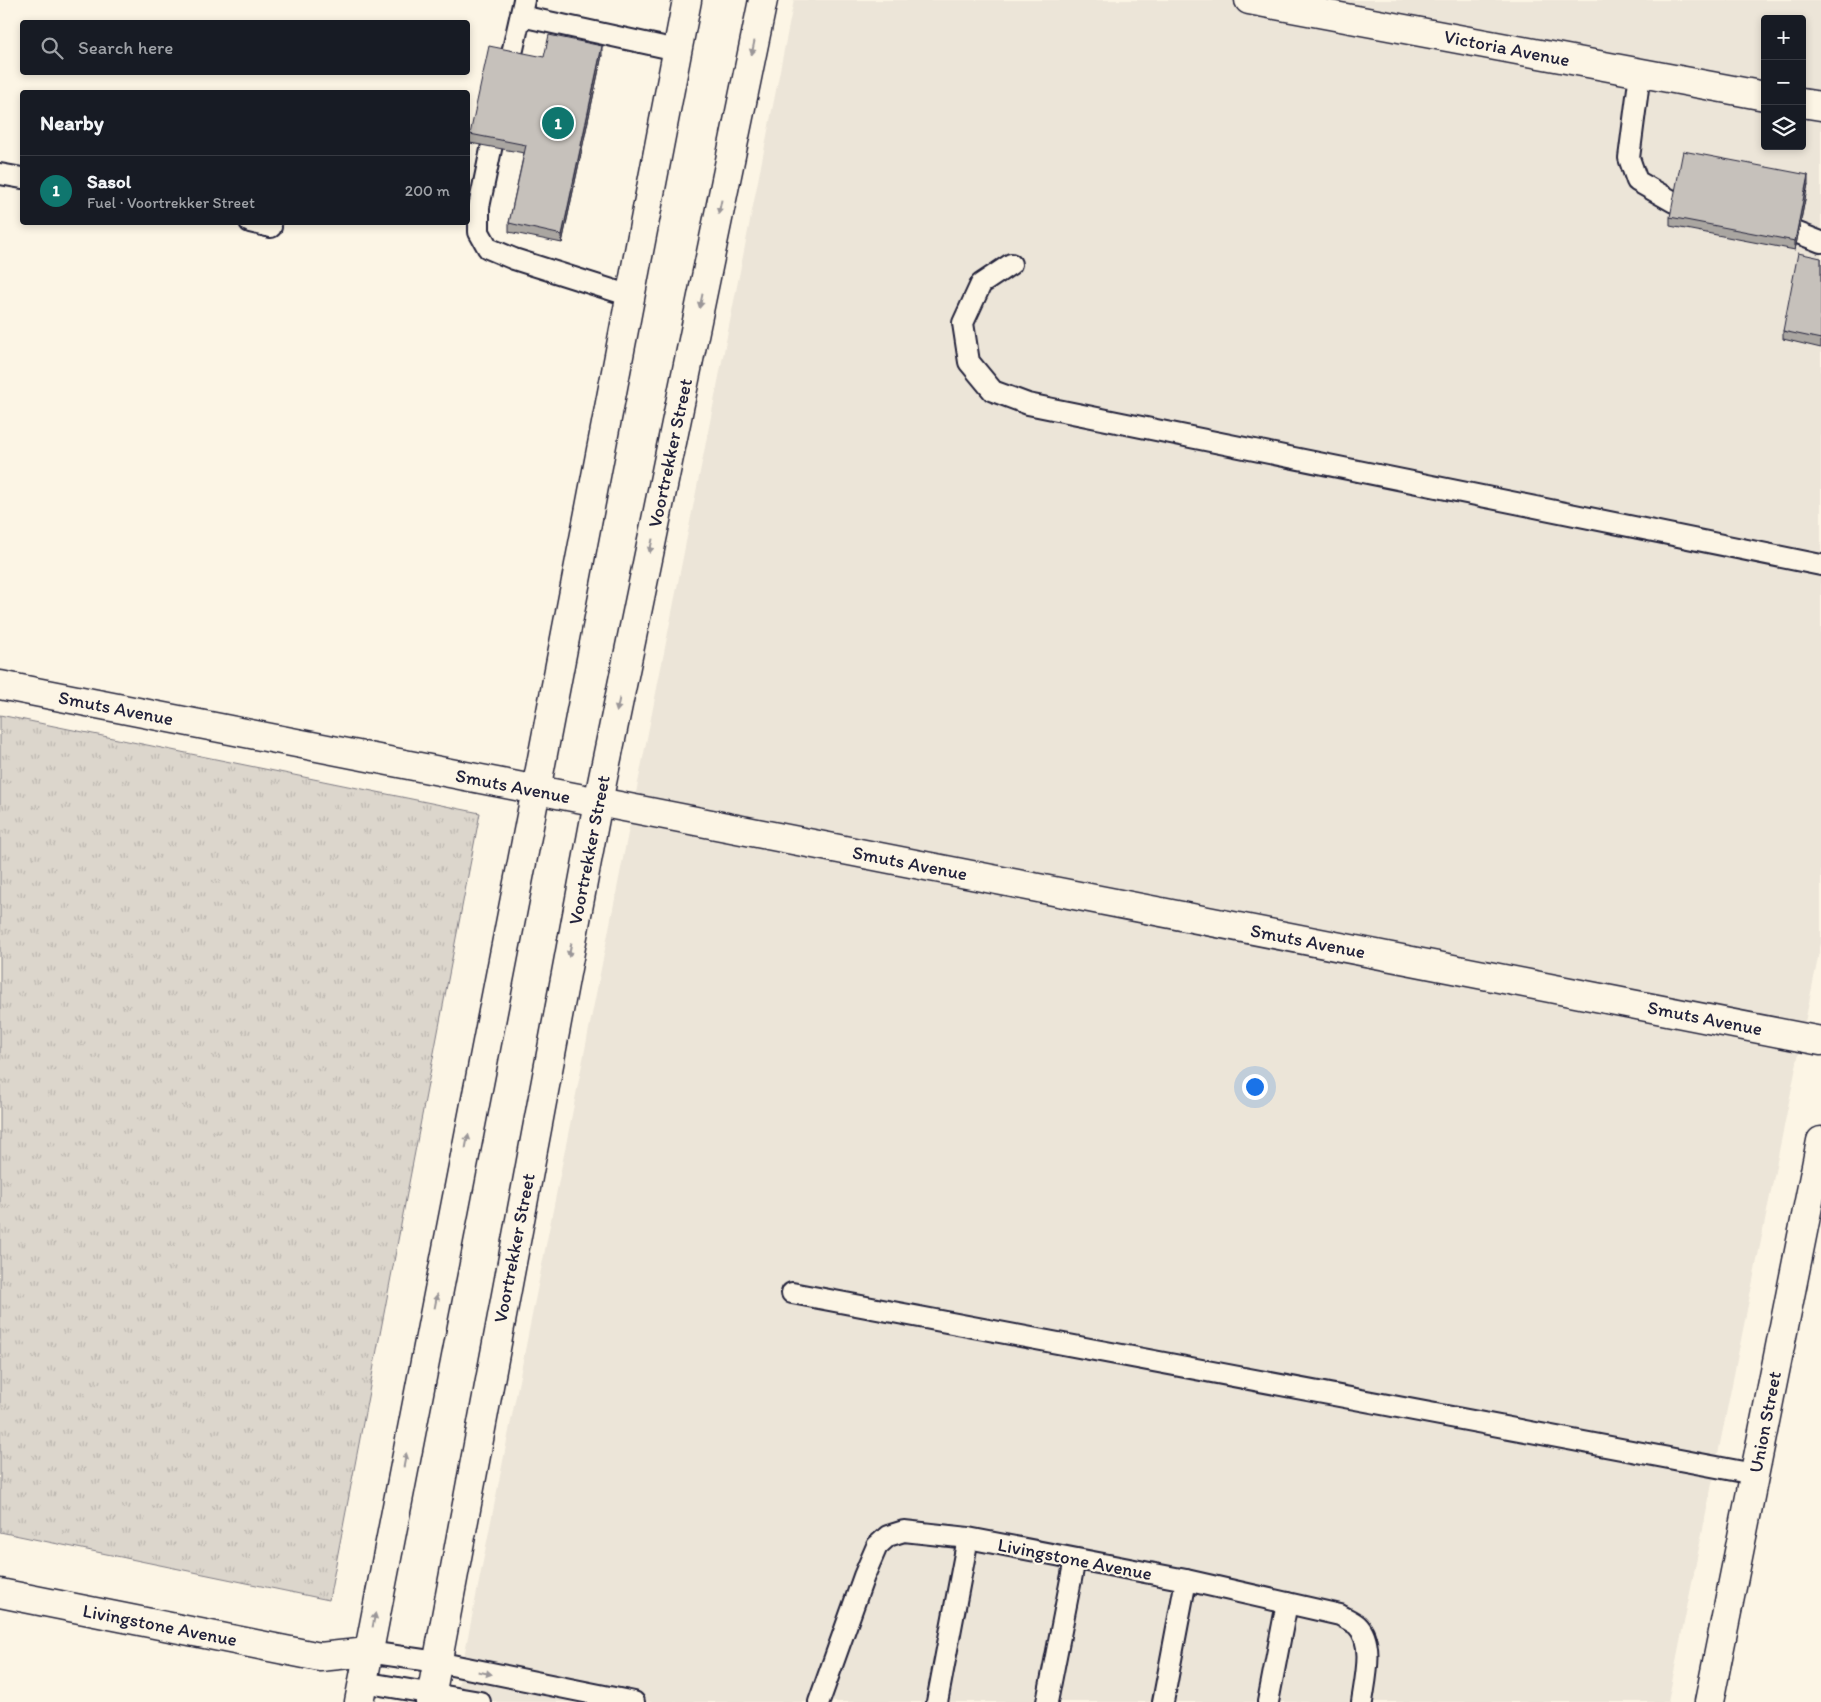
<!DOCTYPE html>
<html lang="en">
<head>
<meta charset="utf-8">
<style>
  :root { --surface:#171b24; --page:#20242c; --text:#f1f3f6; --muted:#9ea1a6; --line:#363941; --accent:#0f766e }
  body { margin:0; font-family:Itim,sans-serif; background:var(--page); color:var(--text) }
  .controls { position:absolute; right:15px; top:15px; display:grid; overflow:hidden; border-radius:5px; box-shadow:0 2px 8px #0003 }
  .controls button { width:45px; height:45px; display:grid; place-items:center; padding:0; border:0; border-bottom:1px solid var(--line); background:var(--surface); color:var(--text); font:25px sans-serif }
  .you { position:absolute; left:1254px; top:1086px; width:18px; height:18px; margin:-12px; border:4px solid #fff; border-radius:50%; background:#1a73e8; box-shadow:0 0 0 8px #1a73e833 }
  .badge { display:grid; place-items:center; width:32px; height:32px; border-radius:50%; background:var(--accent); color:#fff; font-size:16px; font-weight:700 }
  .pin { position:absolute; translate:-50% -50%; border:2px solid #fff; box-shadow:0 1px 5px #0006 }
  .list { margin:0; padding:0; list-style:none }
  h2 { display:flex; justify-content:space-between; align-items:center; height:65px; margin:0; padding:0 20px; font-size:21px }
  h2 small { font-size:16px; font-weight:400; color:var(--muted) }
  .list li { display:grid; grid-template-columns:32px 1fr auto; gap:15px; align-items:center; box-sizing:border-box; height:70px; padding:0 20px; border-top:1px solid var(--line) }
  .list b { display:block; font-size:19px; white-space:nowrap }
  .list p { margin:0; font-size:16px; white-space:nowrap; color:var(--muted) }
  .list em { font-size:16px; font-style:normal; color:var(--muted) }
  .icon { flex:none; width:28px; height:28px; fill:none; stroke:currentColor; stroke-width:2; stroke-linecap:round; stroke-linejoin:round }
  .map { position:relative; flex:none; width:1821px; height:1702px; overflow:hidden }
  .search { position:absolute; background:var(--surface); box-shadow:0 2px 8px #0003; left:20px; top:20px; width:450px; height:55px; display:flex; align-items:center; gap:12px; box-sizing:border-box; padding:0 18px; border-radius:5px; color:var(--muted); font-size:19px }
  .panel { position:absolute; background:var(--surface); box-shadow:0 2px 8px #0003; left:20px; top:90px; width:450px; height:135px; border-radius:5px }
  .map>svg:first-child { display:block }
</style>
</head>
<body>
<div class="map">
<svg width="1821" height="1702" viewBox="0 0 1821 1702">
  <defs>
    <pattern id="grass-tufts" width="24" height="20" patternUnits="userSpaceOnUse" patternTransform="scale(1.25)"><rect width="24" height="20" fill="#dcd6cc"/><path d="M3 7l-1-3M5 7V3M7 7l1-3M15 17l-1-3M17 17v-4M19 17l1-3" fill="none" stroke="#bcb7b0"/></pattern>
  </defs>
  <rect width="100%" height="100%" fill="#fcf5e5"/>
  <filter id="ink" filterUnits="userSpaceOnUse"><feTurbulence type="fractalNoise" baseFrequency=".02" numOctaves="2"/><feDisplacementMap in="SourceGraphic" scale="10" xChannelSelector="R" yChannelSelector="G"/><feConvolveMatrix kernelMatrix="1 2 1 2 8 2 1 2 1" color-interpolation-filters="sRGB"/></filter>
  <g filter="url(#ink)">
    <path fill="#ece5d8" fill-rule="evenodd" d="M794,0H1821V943L1668,1702H455ZM1765,19H1802V146H1765Z"/>
    <polygon fill="url(#grass-tufts)" stroke="#7f7c84" points="0,715 480,813 329,1600 0,1532"/>
    <g fill="none" stroke-linecap="round" stroke-linejoin="round">
      <defs>
        <g id="service">
          <polyline points="521,16 677,50"/>
          <polyline points="513,49 524,0"/>
          <polyline points="1640,73 1629,158 1637,181 1674,202"/>
          <polyline points="494,135 479,207 479,232 488,248 514,259 631,296"/>
          <polyline points="0,174 22,178"/>
          <polyline points="250,222 271,227"/>
          <polyline points="1798,233 1821,242"/>
          <polyline points="1011,264 981,284 963,323 969,362 993,391 1028,404 1821,565"/>
          <polyline points="792,1293 1754,1474"/>
          <polyline points="368,1652 437,1662 634,1702"/>
          <polyline points="363,1682 480,1702"/>
          <path d="M819,1702L864,1576L877,1546L888,1536L904,1531L968,1538L1186,1580L1340,1615C1345,1618 1352,1621 1357,1625C1375,1642 1365,1680 1362,1702"/>
          <polyline points="937,1702 968,1538"/>
          <polyline points="1047,1702 1075,1559"/>
          <polyline points="1163,1702 1186,1580"/>
          <polyline points="1268,1702 1287,1603"/>
        </g>
        <g id="minor">
          <polyline points="0,685 1821,1041"/>
          <polyline points="0,1593 320,1657 368,1652"/>
          <polyline points="1709,1702 1821,1141"/>
        </g>
        <g id="primary">
          <polyline points="1249,0 1765,96"/>
          <polyline points="1802,103 1821,106"/>
          <polyline points="359,1702 536,790 687,0"/>
          <polyline points="430,1702 598,802 763,0"/>
        </g>
      </defs>
      <use href="#service" stroke="#22223b" stroke-width="24"/>
      <use href="#minor" stroke="#22223b" stroke-width="31"/>
      <use href="#primary" stroke="#22223b" stroke-width="31"/>
      <use href="#service" stroke="#fcf5e5" stroke-width="20"/>
      <use href="#minor" stroke="#fcf5e5" stroke-width="28"/>
      <use href="#primary" stroke="#fcf5e5" stroke-width="28"/>
    </g>
    <g fill="#aaa6a1" stroke="#22223b">
      <polygon points="602,55 562,243 509,232 509,223 524,153 470,143 470,134 544,57"/>
      <polygon points="1808,184 1795,250 1670,226 1670,217"/>
      <polygon points="1821,258 1821,348 1783,339 1783,331"/>
    </g>
    <g fill="#8b8783" stroke="#22223b">
      <polygon points="602,46 602,55 562,243 562,235"/>
      <polygon points="1808,175 1808,184 1795,250 1795,241"/>
    </g>
    <g fill="#c6c1bb" stroke="#22223b">
      <polygon points="549,35 602,46 562,235 509,223 526,145 470,134 489,46 544,57"/>
      <polygon points="1683,151 1808,175 1795,241 1670,217"/>
      <polygon points="1798,253 1821,258 1821,339 1783,331"/>
    </g>
    <defs><path id="oneway-solid" d="M-6-.8H1V-3.2L6.5 0L1 3.2V.8H-6Z" transform="scale(1.25)"/></defs>
    <g fill="#9a9698">
      <use href="#oneway-solid" transform="translate(753 48) rotate(102)"/>
      <use href="#oneway-solid" transform="translate(720 207) rotate(102)"/>
      <use href="#oneway-solid" transform="translate(701 301) rotate(102)"/>
      <use href="#oneway-solid" transform="translate(651 546) rotate(102)"/>
      <use href="#oneway-solid" transform="translate(618 705) rotate(102)"/>
      <use href="#oneway-solid" transform="translate(570 950) rotate(101)"/>
      <use href="#oneway-solid" transform="translate(467 1141) rotate(-79)"/>
      <use href="#oneway-solid" transform="translate(436 1301) rotate(-79)"/>
      <use href="#oneway-solid" transform="translate(405 1460) rotate(-79)"/>
      <use href="#oneway-solid" transform="translate(374 1620) rotate(-79)"/>
      <use href="#oneway-solid" transform="translate(485 1673) rotate(11)"/>
    </g>
  </g>
  <g text-anchor="middle" dominant-baseline="central" stroke-width="4.5" stroke-linejoin="round" paint-order="stroke">
    <g font-size="19" fill="#22223b" stroke="#fcf5e5">
      <text transform="translate(1507 48) rotate(11)">Victoria Avenue</text>
      <text transform="translate(670 453) rotate(-78)">Voortrekker Street</text>
      <text transform="translate(116 708) rotate(11)">Smuts Avenue</text>
      <text transform="translate(513 786) rotate(11)">Smuts Avenue</text>
      <text transform="translate(589 850) rotate(-79)">Voortrekker Street</text>
      <text transform="translate(910 863) rotate(11)">Smuts Avenue</text>
      <text transform="translate(1308 941) rotate(11)">Smuts Avenue</text>
      <text transform="translate(1705 1018) rotate(11)">Smuts Avenue</text>
      <text transform="translate(514 1248) rotate(-79)">Voortrekker Street</text>
      <text transform="translate(1765 1422) rotate(-79)">Union Street</text>
      <text transform="translate(1075 1559) rotate(11)">Livingstone Avenue</text>
      <text transform="translate(160 1625) rotate(11)">Livingstone Avenue</text>
    </g>
  </g>
</svg>
<div class="controls">
<button>+</button>
<button>−</button>
<button><svg class="icon" aria-label="layers" viewBox="0 0 24 24"><path d="M12 4l9 5-9 5-9-5zM3 14l9 5 9-5"/></svg></button>
</div>
<div class="you"></div>
<div class="pin badge" style="left:558px;top:123px">1</div>
<div class="search"><svg class="icon" aria-label="search" viewBox="0 0 24 24"><circle cx="10" cy="10" r="6"/><path d="M15 15l6 6"/></svg>Search here</div>
<section class="panel">
<h2>Nearby<small></small></h2>
<ul class="list">
<li><span class="badge">1</span><div><b>Sasol</b><p>Fuel · Voortrekker Street</p></div><em>200 m</em></li>
</ul>
</section>
</div>
</body>
</html>
